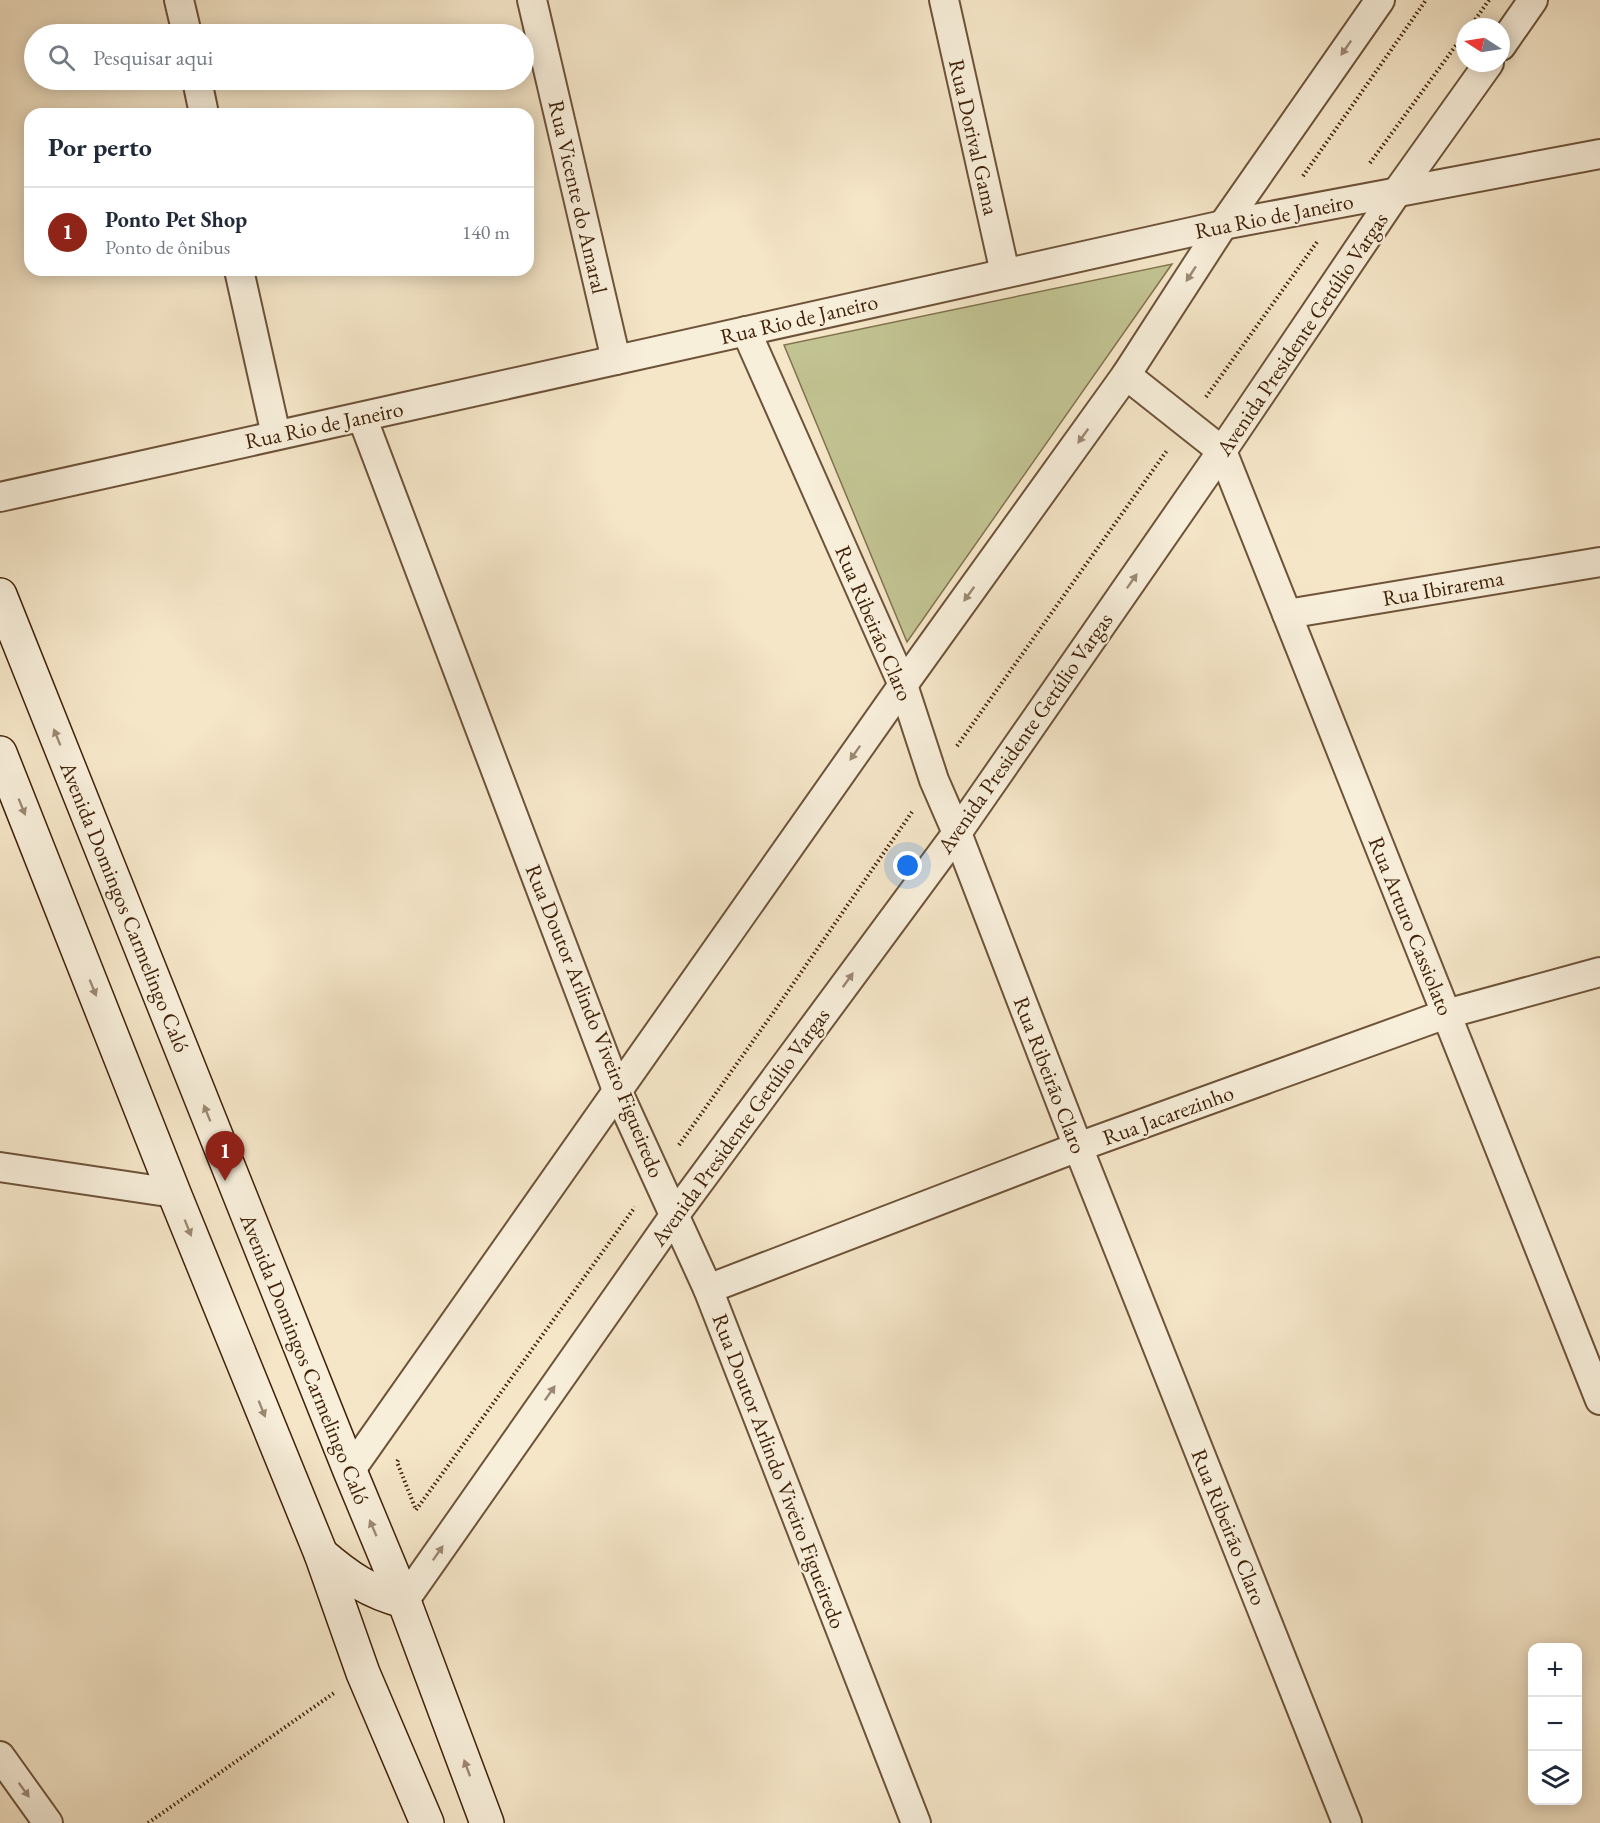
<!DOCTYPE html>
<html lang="pt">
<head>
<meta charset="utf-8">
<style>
  :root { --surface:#fff; --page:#f6f6f7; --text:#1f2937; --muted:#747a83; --line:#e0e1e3; --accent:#8f2418 }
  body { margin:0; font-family:"EB Garamond",serif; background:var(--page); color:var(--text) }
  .controls { position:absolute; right:18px; bottom:18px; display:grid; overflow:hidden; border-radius:12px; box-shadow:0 3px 15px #0003 }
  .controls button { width:54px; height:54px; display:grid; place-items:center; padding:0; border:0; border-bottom:2px solid var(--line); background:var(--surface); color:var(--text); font:30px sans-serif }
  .compass { position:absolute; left:1456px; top:18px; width:54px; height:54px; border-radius:50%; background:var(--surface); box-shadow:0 3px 15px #0003; rotate:282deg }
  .you { position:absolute; left:908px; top:866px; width:21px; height:21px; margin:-15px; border:4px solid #fff; border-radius:50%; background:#1a73e8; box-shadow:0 0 0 9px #1a73e833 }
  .badge { display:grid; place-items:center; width:39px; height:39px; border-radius:50%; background:var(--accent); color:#fff; font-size:20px; font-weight:700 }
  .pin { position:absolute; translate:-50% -50px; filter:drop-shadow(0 2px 3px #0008) }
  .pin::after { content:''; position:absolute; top:32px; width:21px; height:18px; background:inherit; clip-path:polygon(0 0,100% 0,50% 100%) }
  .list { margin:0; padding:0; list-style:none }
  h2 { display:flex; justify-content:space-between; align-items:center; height:78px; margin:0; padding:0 24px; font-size:26px }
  h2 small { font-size:20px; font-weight:400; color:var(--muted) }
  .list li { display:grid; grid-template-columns:39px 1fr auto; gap:18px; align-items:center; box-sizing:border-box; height:90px; padding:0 24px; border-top:2px solid var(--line) }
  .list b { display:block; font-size:22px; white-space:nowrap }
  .list p { margin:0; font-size:20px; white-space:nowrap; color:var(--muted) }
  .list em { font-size:20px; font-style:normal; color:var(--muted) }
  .icon { flex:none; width:33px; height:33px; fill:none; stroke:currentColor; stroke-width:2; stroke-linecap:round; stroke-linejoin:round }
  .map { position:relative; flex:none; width:1600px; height:1823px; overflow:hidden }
  .search { position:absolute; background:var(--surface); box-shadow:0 3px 15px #0003; left:24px; top:24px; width:510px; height:66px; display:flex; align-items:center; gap:15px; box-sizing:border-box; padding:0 21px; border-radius:33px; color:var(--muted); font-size:22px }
  .panel { position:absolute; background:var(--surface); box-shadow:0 3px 15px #0003; left:24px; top:108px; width:510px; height:168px; border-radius:18px }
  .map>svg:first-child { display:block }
</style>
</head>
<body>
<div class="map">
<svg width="1600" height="1823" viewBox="0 0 1600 1823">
  <rect width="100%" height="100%" fill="#f5e6c8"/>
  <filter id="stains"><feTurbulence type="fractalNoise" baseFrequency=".00333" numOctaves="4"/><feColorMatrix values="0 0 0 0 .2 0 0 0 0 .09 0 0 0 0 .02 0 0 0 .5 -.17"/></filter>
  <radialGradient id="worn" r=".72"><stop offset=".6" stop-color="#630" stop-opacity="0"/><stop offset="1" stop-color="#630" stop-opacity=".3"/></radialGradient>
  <polygon fill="#c2c392" stroke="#82724e" stroke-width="1.5" points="1172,264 907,642 784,345"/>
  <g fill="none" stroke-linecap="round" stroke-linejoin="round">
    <defs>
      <g id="street">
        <polyline points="179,0 187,34"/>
        <polyline points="532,0 616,360"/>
        <polyline points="944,0 1005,273"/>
        <polyline points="1501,46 1533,0"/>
        <polyline points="197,80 204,114"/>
        <polyline points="239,270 276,435"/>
        <polyline points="746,331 903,685 934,780 957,833 1078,1147 1347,1823"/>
        <polyline points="1126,375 1222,451 1600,1400"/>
        <polyline points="362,417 617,1090 708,1289 916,1823"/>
        <polyline points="0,497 1223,225 1600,154"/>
        <polyline points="1287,614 1600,562"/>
        <polyline points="0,1167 174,1193"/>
        <polyline points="708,1289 1078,1147 1446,1014 1600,972"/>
        <polyline points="350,1471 903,685 1126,375 1223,225 1380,0"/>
        <polyline points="404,1601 674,1216 957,833 1222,451 1397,192 1489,63"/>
        <polyline points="0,1756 48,1823"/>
      </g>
      <g id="secondary">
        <polyline points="0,595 350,1471 404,1601 487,1823"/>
        <polyline points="0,753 174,1193 321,1554 363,1673 427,1823"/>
        <path d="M321,1554C348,1577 369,1592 404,1601"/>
      </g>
    </defs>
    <use href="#street" stroke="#6e5339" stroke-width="32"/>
    <use href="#secondary" stroke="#412209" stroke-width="36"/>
    <g stroke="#412209" stroke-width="4" stroke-dasharray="1.5 3" stroke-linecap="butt">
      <polyline points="1470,27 1489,0"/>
      <polyline points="1370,163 1465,33"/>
      <polyline points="1303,176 1426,0"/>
      <polyline points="1206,397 1317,242"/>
      <polyline points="957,746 1168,449"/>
      <polyline points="679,1145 773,1013 912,812"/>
      <polyline points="398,1460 397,1462 416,1510 635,1207"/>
      <polyline points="148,1823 334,1693"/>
    </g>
    <use href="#street" stroke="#f8efdb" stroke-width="28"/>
    <use href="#secondary" stroke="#f8efdb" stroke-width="33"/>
  </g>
  <defs><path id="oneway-solid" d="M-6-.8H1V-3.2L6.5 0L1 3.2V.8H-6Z" transform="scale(1.5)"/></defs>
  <g fill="#9c8872">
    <use href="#oneway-solid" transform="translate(1346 48) rotate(125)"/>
    <use href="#oneway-solid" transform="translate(1191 274) rotate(123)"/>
    <use href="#oneway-solid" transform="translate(1083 436) rotate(126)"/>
    <use href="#oneway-solid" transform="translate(1132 581) rotate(-55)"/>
    <use href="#oneway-solid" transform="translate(969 594) rotate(126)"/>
    <use href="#oneway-solid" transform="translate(57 737) rotate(-112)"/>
    <use href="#oneway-solid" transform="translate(855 753) rotate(125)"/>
    <use href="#oneway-solid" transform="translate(22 807) rotate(68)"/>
    <use href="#oneway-solid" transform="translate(848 980) rotate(-54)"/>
    <use href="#oneway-solid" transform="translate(93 988) rotate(68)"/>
    <use href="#oneway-solid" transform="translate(207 1113) rotate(-112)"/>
    <use href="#oneway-solid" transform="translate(188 1228) rotate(68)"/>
    <use href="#oneway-solid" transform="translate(550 1393) rotate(-55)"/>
    <use href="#oneway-solid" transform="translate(262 1409) rotate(68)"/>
    <use href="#oneway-solid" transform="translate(373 1528) rotate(-113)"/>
    <use href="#oneway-solid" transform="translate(438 1553) rotate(-55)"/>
    <use href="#oneway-solid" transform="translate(467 1768) rotate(-110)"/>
    <use href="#oneway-solid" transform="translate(24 1790) rotate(54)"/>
  </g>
  <g text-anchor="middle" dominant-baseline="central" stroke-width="4.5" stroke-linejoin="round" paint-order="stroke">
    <g font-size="22" fill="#412209" stroke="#f8efdb">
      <text transform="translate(974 137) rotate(77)">Rua Dorival Gama</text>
      <text transform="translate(578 197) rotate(77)">Rua Vicente do Amaral</text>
      <text transform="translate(1274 216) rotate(-11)">Rua Rio de Janeiro</text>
      <text transform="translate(799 319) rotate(-13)">Rua Rio de Janeiro</text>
      <text transform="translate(1302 334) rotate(-56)">Avenida Presidente Getúlio Vargas</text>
      <text transform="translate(324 425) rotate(-12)">Rua Rio de Janeiro</text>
      <text transform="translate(1443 588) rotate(-10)">Rua Ibirarema</text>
      <text transform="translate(874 623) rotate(67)">Rua Ribeirão Claro</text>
      <text transform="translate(1025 733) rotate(-55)">Avenida Presidente Getúlio Vargas</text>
      <text transform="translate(125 907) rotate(68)">Avenida Domingos Carmelingo Caló</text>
      <text transform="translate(1411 926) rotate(68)">Rua Arturo Cassiolato</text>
      <text transform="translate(595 1021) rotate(68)">Rua Doutor Arlindo Viveiro Figueiredo</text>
      <text transform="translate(1050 1075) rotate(69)">Rua Ribeirão Claro</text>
      <text transform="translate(1168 1115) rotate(-20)">Rua Jacarezinho</text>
      <text transform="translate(740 1127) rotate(-54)">Avenida Presidente Getúlio Vargas</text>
      <text transform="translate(305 1359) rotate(68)">Avenida Domingos Carmelingo Caló</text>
      <text transform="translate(779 1471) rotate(69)">Rua Doutor Arlindo Viveiro Figueiredo</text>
      <text transform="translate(1229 1527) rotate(68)">Rua Ribeirão Claro</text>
    </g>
  </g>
  <rect width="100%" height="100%" filter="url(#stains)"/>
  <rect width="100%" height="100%" fill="url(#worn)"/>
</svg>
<div class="controls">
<button>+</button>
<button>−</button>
<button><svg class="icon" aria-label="layers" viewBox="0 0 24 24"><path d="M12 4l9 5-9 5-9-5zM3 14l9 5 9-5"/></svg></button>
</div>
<svg class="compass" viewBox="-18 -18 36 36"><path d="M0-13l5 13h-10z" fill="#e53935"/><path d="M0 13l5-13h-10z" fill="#747a83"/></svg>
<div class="you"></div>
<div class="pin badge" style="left:225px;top:1181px">1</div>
<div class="search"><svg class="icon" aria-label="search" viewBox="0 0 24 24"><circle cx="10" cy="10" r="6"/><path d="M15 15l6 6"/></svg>Pesquisar aqui</div>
<section class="panel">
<h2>Por perto<small></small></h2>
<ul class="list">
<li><span class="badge">1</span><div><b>Ponto Pet Shop</b><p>Ponto de ônibus</p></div><em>140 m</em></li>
</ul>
</section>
</div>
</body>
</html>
